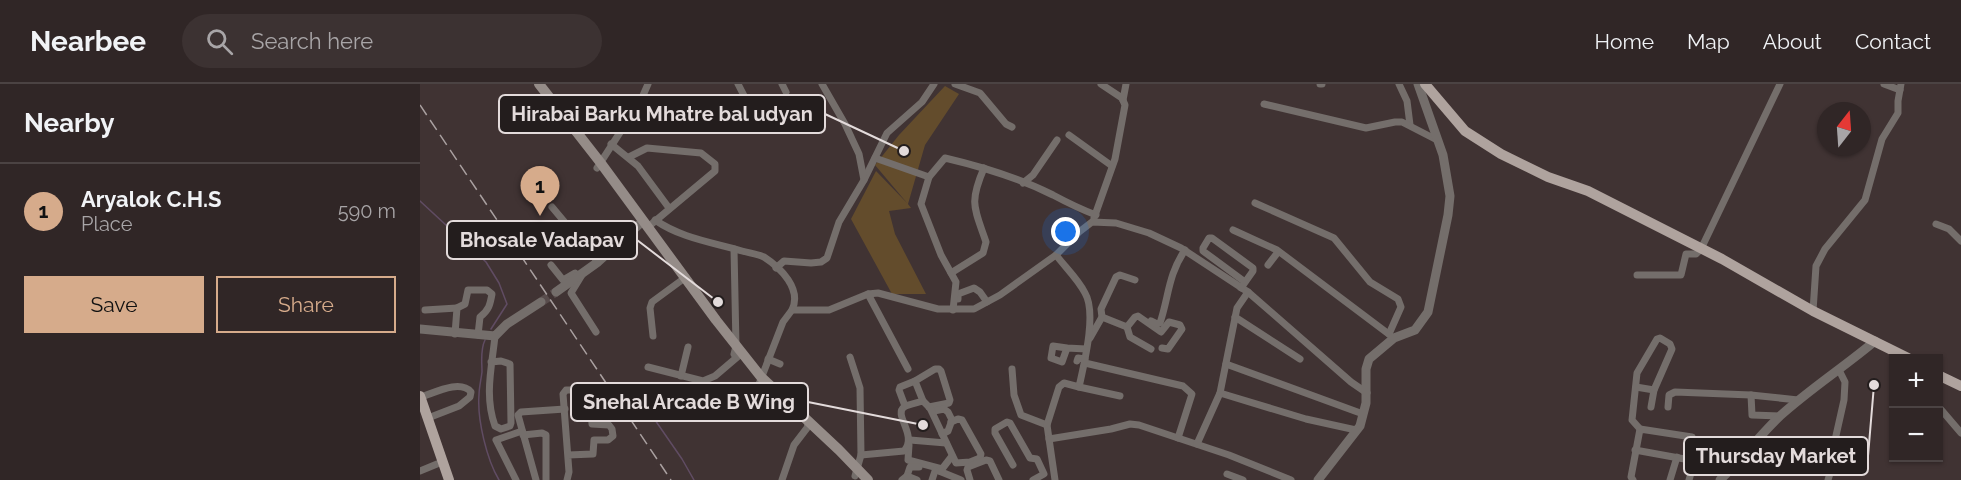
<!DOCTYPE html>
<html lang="en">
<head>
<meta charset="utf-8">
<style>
  :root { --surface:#302626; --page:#3c3232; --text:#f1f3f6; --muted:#a8a5a7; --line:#4b4343; --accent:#d6ab8b }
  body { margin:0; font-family:Raleway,sans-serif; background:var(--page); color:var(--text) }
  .controls { position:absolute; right:18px; bottom:18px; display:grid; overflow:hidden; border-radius:0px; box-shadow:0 2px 4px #0004 }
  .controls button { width:54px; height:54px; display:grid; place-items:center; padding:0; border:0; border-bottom:2px solid var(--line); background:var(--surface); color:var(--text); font:30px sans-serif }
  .compass { position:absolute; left:1397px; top:18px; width:54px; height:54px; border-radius:50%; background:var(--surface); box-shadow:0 2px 4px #0004; rotate:17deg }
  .you { position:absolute; left:646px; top:148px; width:21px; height:21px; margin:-15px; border:4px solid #fff; border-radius:50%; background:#1a73e8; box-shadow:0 0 0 9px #1a73e833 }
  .badge { display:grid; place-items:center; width:39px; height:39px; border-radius:50%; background:var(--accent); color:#111; font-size:20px; font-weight:700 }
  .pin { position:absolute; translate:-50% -50px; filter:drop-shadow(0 2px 3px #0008) }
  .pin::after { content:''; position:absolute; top:32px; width:21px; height:18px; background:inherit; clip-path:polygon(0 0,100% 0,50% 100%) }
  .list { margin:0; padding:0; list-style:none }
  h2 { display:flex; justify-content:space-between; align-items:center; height:78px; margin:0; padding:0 24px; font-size:26px }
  h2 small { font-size:20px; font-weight:400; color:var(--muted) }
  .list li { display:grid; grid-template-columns:39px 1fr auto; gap:18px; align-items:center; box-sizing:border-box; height:96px; padding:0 24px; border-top:2px solid var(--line) }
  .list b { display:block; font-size:22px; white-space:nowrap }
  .list p { margin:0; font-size:20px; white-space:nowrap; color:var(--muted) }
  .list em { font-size:20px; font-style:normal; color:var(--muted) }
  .actions { display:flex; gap:12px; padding:18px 24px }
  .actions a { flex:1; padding:14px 0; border:2px solid var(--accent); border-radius:0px; text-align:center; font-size:21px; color:var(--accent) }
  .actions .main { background:var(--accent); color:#111 }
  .icon { flex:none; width:33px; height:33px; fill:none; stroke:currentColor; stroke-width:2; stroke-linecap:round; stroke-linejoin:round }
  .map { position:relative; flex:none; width:1541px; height:396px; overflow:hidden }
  header { display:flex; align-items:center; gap:36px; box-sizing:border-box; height:84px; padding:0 30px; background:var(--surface); border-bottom:2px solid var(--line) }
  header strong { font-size:28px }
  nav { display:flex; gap:33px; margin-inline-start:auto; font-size:21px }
  .search { width:420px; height:54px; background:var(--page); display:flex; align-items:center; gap:15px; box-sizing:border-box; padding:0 21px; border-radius:33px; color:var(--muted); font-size:22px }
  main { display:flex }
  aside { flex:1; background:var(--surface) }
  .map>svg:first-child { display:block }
</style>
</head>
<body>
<header>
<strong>Nearbee</strong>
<div class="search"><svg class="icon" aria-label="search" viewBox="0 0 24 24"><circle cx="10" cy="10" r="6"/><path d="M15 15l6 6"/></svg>Search here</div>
<nav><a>Home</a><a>Map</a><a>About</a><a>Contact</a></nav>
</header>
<main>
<aside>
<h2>Nearby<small></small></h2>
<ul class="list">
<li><span class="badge">1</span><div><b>Aryalok C.H.S</b><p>Place</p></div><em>590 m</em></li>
</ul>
<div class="actions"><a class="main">Save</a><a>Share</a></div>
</aside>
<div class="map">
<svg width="1541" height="396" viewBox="0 0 1541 396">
  <rect width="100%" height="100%" fill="#403333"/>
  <polygon fill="#634c2c" points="525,2 539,10 505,61 488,120 491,124 469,127 475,150 506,210 472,210 431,135 456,87 487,119 455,81 479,51"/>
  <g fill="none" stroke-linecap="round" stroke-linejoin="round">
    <g stroke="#604c63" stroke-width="1.5">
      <polyline points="0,117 66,178 79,199 87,220 71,245"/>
      <path d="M65,256C60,266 62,278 62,288C61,296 59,304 59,311C57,336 67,376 79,396"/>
      <polyline points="201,300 226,323 262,375 274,396"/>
    </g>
    <polyline stroke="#584c4c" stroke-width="9" stroke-dasharray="9 4.5" stroke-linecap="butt" points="121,218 136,208"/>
    <g stroke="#746e6b" stroke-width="7">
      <polyline points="318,0 336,35"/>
      <polyline points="362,0 366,8"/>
      <polyline points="535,0 560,9 586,40 592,43"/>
      <polyline points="900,0 902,0"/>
      <polyline points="979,0 987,17 990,41"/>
      <polyline points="1464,0 1480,6"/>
      <polyline points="703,16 706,0"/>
      <polyline points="844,20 946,44 975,38 982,38 1017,56"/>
      <polyline points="649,51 692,82"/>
      <polyline points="191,60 218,82 249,124"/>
      <polyline points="209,73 227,64 281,69 295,80 295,87 228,143"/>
      <polyline points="455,74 509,93"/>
      <polyline points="177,84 221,16 228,0"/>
      <polyline points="444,96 467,49 502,18 514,0"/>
      <polyline points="603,99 613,91 637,56"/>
      <polyline points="835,119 914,154 950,198 978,215 981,223 969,250"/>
      <polyline points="132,123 178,178"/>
      <polyline points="674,134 695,75 705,21 702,14 681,0"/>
      <path d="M235,136C261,154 291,158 322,167C329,169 338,170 344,173C361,184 382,205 372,226"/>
      <polyline points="1516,140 1529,145 1541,157"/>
      <polyline points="813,146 857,166 970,251"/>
      <polyline points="164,161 179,150 192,166"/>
      <polyline points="636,171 659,148 672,138 696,139 729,149 761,164 828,208 931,298 947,309"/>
      <polyline points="131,181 143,196 155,189 158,192"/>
      <polyline points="848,181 858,168"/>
      <polyline points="356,184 364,177 391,179 401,178 407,174 419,138 444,96 439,70 425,40 402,0"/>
      <path d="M531,189L563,169L566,158C554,123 549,119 564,84"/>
      <polyline points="162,191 151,209 176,248"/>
      <polyline points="1217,191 1261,191 1266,170 1276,170 1281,165 1360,0"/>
      <polyline points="821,204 833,187 833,184 792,154 789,154 783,164 783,167 825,198"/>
      <polyline points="448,210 488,285"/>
      <polyline points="538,215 538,210 554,204 560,208 567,218"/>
      <polyline points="5,226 37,224"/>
      <path d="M533,226L536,198L521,171L501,120L509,93L525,74C559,82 601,95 633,111C648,119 660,125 676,131"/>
      <polyline points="1393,227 1396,182 1405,165 1445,116 1462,55 1478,29 1478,17 1481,0"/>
      <polyline points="682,233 707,243 715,233 718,232 741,248 749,238 760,241 762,245 748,265 742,264"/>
      <polyline points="815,233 880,275"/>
      <path d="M731,237L737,240L740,239C749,212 748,191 765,166"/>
      <polyline points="707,243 710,253 731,265"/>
      <path d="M35,250L37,224L45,220L48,206H67L72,210C70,221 69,226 60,233L58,251"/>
      <polyline points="233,252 230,224 232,218 266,193"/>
      <polyline points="670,254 682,233 681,225 696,193 700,191 715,196"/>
      <polyline points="647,264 633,262 631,274 642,278 647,264 666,265"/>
      <polyline points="314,270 316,262 314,165"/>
      <polyline points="430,273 440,304 441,371 435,392"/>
      <polyline points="348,275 360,280"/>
      <polyline points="657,277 658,274 665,275"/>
      <path d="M71,278L81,277L90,280L91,339L90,342L81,345L75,342C64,312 72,282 75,252"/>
      <polyline points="665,279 763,302 772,310 758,354"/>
      <polyline points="806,280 943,330"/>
      <polyline points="228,283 283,297 295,292 322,269"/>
      <polyline points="592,285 594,311 601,331 627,341"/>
      <polyline points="261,292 268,263"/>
      <path d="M339,300L363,238L372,226H409L448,210L458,209L518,225H554L580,211L636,171C645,183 658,195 665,209C677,229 664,280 659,303L644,299L639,303L627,341L635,396"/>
      <polyline points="659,303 700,312"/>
      <polyline points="1216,303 1234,306"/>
      <polyline points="800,309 886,335 936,346"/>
      <polyline points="1331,311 1332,331 1360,332"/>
      <path d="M1,313C14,309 40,295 51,308L50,313L39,322L8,334"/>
      <polyline points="503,317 495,297 515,285 519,285 521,287 530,316 529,319 509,323"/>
      <polyline points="485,322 479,306 480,303 495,297"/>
      <polyline points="1518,322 1541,349"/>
      <polyline points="1248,323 1249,311 1255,308 1331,311 1378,316"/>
      <polyline points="514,327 524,325 528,328 532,336 528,347 522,350"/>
      <polyline points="1220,345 1212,336 1217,289 1237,255 1240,254 1250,260 1252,265 1234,306 1231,323"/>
      <polyline points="103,351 122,349 126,351 126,396"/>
      <polyline points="629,355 691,345 710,340 719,341 809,371 871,396"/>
      <polyline points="490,356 526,359"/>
      <polyline points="777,360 800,309 817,224 828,208"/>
      <polyline points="489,361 488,376 522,385 532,372"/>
      <polyline points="1215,366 1270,376 1272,363"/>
      <path d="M441,371L484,367C498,351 473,331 484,323C489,320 497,319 503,317L510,324L536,379L550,378L560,374L561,370L542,336L538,335L531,338"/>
      <polyline points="593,381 575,349 575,345 587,338 590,339 610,374 617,375 624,390 613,396"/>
      <polyline points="0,387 17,380"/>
      <polyline points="519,387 541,396"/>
      <polyline points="807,390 823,396"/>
      <polyline points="487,392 490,383 499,383"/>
      <polyline points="96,396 76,356 102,347"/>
      <polyline points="116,396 98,331 101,328 145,325"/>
      <polyline points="147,396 149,388 143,310 146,306 167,306 170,309 172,340 189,341 192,345 193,352 188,356 174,356 173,370 148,371"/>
      <polyline points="362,396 374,361 387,344 389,337"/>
      <polyline points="482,396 487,392 497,396"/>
      <polyline points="512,396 515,387"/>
      <polyline points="550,396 547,386 548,383 566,376 570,377 579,396"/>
      <polyline points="1213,396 1211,393 1220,345 1272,353 1272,363 1307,388"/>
      <polyline points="1250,396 1257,373"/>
      <polyline points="1269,396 1274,379 1270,376"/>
      <polyline points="1408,396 1415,373 1415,356 1424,316 1425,298 1419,286"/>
    </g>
    <g stroke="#746e6b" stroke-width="9">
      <polyline points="136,208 178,178 223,137"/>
      <polyline points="0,245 75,252 87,240 121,218"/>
      <polyline points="898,396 940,342 946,319 946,285 949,275 974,254 995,246 1008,228 1028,131 1030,112 1023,71 998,0"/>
      <path d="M1300,396C1321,376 1339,352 1360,332C1390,305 1424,283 1455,257"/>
    </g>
    <polyline stroke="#958c88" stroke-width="10" points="119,0 180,78 296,236 341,293 419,366 448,396"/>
    <g stroke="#afa39e" stroke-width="10">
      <polyline points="1005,0 1045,47 1081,70 1128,93 1168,107 1302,175 1393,227 1488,274"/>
      <polyline points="1518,291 1541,302"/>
      <polyline points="0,312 29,396"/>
    </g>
    <polyline stroke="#a9a0a0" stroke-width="1.5" stroke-dasharray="12 6" stroke-linecap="butt" points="0,21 251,396"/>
  </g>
  <path fill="none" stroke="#e3dbdb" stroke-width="2" d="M484 67L405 30M298 218L217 156M503 341L388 318M1454 301L1448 372"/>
  <g fill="#e3dbdb" stroke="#231d1d" stroke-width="2">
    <circle cx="484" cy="67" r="6"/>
    <circle cx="298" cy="218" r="6"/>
    <circle cx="503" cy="341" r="6"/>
    <circle cx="1454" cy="301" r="6"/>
  </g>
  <g fill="#231d1d" stroke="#e3dbdb" stroke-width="2">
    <rect x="79" y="11" width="326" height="38" rx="6"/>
    <rect x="27" y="137" width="190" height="38" rx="6"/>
    <rect x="151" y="299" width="237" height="38" rx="6"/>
    <rect x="1264" y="353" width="184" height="38" rx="6"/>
  </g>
  <g font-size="20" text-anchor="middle" font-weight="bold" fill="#e3dbdb">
    <text x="242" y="37">Hirabai Barku Mhatre bal udyan</text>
    <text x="122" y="163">Bhosale Vadapav</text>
    <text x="269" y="325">Snehal Arcade B Wing</text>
    <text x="1356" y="379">Thursday Market</text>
  </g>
</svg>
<div class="controls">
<button>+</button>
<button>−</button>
</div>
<svg class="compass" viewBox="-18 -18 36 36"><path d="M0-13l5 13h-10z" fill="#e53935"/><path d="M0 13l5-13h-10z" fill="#a8a5a7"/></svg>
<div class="you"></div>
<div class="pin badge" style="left:120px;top:132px">1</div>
</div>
</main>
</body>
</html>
